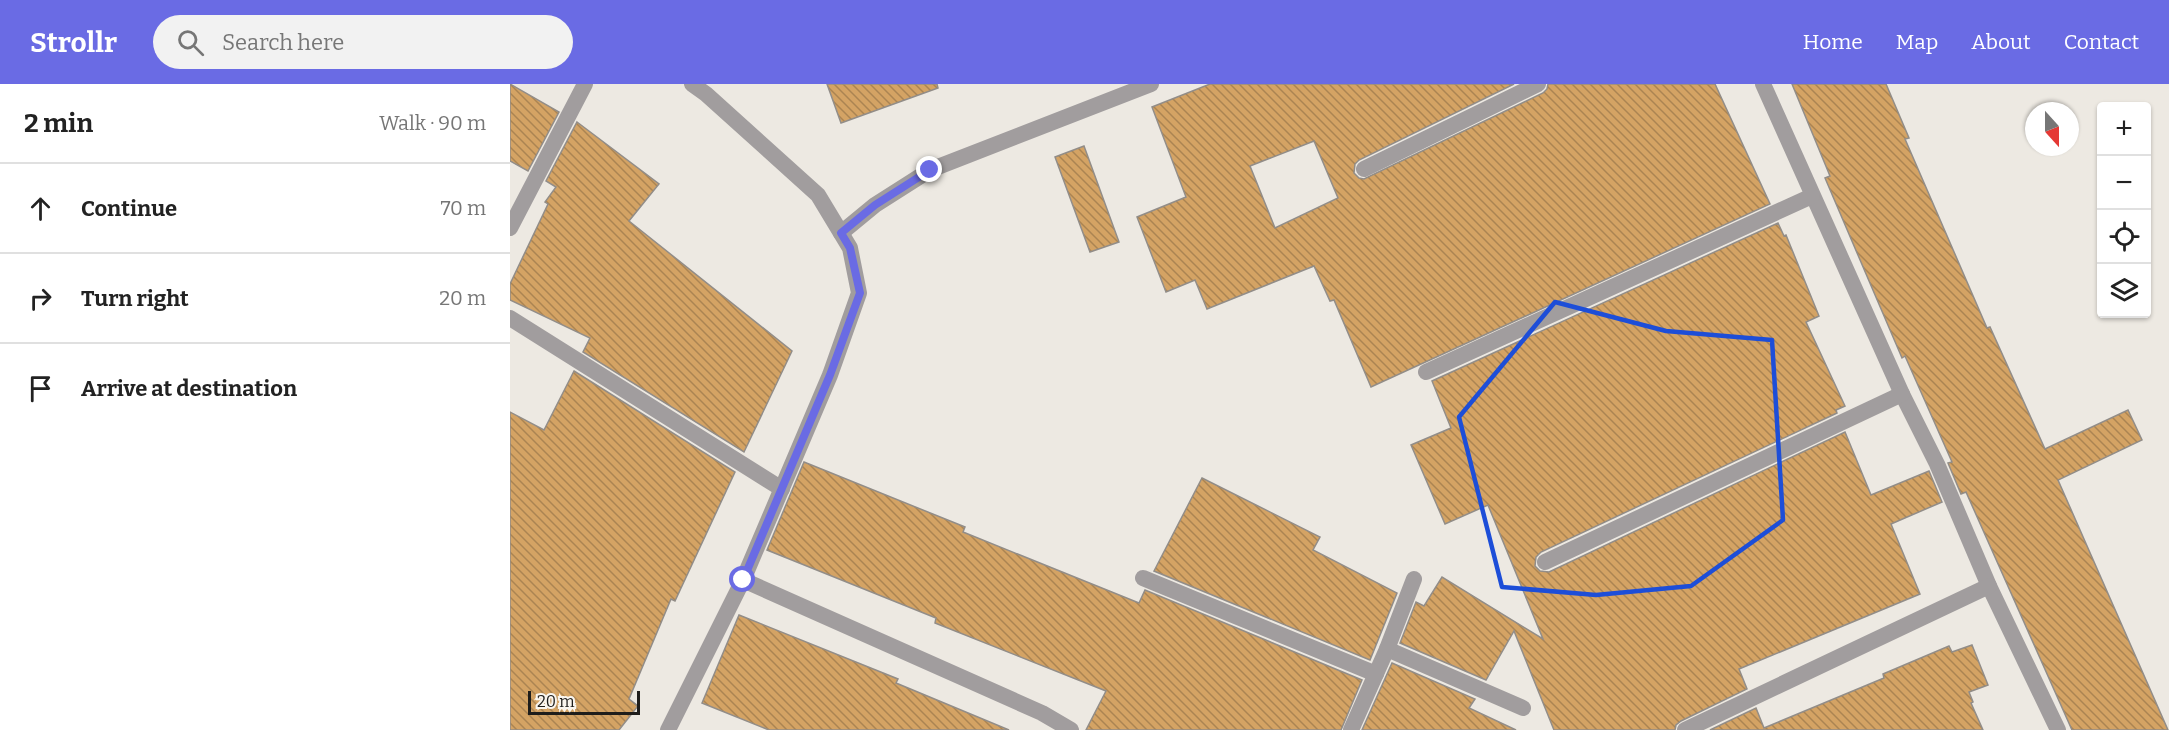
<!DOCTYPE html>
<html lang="en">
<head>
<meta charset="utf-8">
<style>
  :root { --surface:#fff; --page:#f2f2f2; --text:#222; --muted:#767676; --line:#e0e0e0; --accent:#6a6be4 }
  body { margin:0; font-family:Bitter,serif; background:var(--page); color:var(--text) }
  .controls { position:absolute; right:18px; top:18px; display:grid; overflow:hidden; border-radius:6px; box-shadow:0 2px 4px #0004 }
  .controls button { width:54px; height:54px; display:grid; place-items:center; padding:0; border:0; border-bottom:2px solid var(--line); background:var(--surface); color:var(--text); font:30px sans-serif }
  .compass { position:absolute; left:1515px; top:18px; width:54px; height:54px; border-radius:50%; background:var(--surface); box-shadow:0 2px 4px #0004; rotate:159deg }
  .scale { position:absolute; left:18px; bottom:15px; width:112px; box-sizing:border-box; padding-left:6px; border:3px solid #1e1d1b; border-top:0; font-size:16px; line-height:21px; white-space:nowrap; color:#1e1d1b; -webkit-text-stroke:4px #faf6ef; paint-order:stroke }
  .stop { position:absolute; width:18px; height:18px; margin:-14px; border:4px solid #6a6be4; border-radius:50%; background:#fff }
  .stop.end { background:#6a6be4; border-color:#fff; box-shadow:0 2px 6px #0008 }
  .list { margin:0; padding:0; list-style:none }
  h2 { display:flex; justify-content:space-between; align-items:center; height:78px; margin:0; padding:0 24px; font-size:26px }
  h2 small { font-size:20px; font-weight:400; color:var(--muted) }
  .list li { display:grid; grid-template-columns:39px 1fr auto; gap:18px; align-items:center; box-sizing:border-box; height:90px; padding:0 24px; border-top:2px solid var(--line) }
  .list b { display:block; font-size:22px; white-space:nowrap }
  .list em { font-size:20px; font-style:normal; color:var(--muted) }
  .icon { flex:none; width:33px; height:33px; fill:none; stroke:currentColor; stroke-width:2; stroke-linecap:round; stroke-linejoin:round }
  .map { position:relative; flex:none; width:1659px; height:646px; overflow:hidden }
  header { display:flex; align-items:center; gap:36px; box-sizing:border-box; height:84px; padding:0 30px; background:var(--accent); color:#fff }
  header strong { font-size:28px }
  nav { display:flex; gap:33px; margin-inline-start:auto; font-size:21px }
  .search { width:420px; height:54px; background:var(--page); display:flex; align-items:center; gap:15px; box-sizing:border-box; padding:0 21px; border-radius:33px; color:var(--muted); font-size:22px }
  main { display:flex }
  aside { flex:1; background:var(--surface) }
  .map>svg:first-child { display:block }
</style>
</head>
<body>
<header>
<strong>Strollr</strong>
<div class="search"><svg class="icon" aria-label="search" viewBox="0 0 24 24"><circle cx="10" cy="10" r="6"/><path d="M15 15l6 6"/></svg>Search here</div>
<nav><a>Home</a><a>Map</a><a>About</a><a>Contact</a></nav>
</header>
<main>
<aside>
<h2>2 min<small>Walk · 90 m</small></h2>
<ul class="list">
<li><svg class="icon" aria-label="ahead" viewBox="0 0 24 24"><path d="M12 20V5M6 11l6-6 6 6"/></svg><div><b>Continue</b></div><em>70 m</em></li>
<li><svg class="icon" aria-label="right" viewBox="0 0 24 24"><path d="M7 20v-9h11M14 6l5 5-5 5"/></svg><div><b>Turn right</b></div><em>20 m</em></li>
<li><svg class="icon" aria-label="arrive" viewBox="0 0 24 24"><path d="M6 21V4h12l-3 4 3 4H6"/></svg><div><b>Arrive at destination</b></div></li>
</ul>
</aside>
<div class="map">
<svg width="1659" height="646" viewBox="0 0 1659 646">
  <defs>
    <pattern id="building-back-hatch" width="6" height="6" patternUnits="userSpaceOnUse" patternTransform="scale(1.5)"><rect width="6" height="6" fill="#d4a364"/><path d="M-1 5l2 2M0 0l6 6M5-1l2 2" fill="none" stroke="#ab8452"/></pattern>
  </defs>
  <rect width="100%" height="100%" fill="#ede9e2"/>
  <g fill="url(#building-back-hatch)" stroke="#928d88" stroke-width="1.5" fill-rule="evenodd">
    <polygon points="0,0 49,28 18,87 0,77"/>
    <polygon points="317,0 427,0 428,4 331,39"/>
    <path d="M700,0H1004L849,76L845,80L844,89L849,94L854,95L1033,9L1037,5L1038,0H1205L1260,120L861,303L824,216L820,217L804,182L697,225L685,196L656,208L627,133L676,113L642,23ZM804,57L828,114L765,144L740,82Z"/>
    <polygon points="1282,0 1376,0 1399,54 1395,55 1477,244 1480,243 1535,365 1618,326 1632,356 1548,396 1658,646 1562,646 1456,408 1451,410 1438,379 1442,378 1395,272 1392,274 1315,94 1320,92"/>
    <polygon points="67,38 149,100 119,137 282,267 234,368 73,268 80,254 0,216 0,200 38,120 35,118 46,103 36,97"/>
    <polygon points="574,62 609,158 580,168 545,73"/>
    <polygon points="1268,139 1274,152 1276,151 1309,232 1296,238 1335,322 1326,326 1327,329 1031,468 1026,473 1025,482 1030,487 1039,488 1335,348 1361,411 1419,387 1432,418 1381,440 1410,510 1229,585 1237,605 1171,637 1166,641 1165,646 1044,646 1004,547 976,596 890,559 906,518 914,522 932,493 1033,555 978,421 935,440 901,361 941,344 922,297"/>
    <polygon points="64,287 225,388 165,517 161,515 119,615 128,622 109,646 0,646 0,328 34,346"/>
    <polygon points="294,378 455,443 453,448 629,519 635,506 852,596 831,646 576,646 596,607 425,539 426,534 257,466"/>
    <polygon points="692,394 810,453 803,466 887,509 860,576 644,487"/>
    <polygon points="229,531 388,595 386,599 499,646 259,646 192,619"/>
    <polygon points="1462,561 1478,601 1459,608 1463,618 1461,619 1473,646 1200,646 1246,624 1254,644 1374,594 1373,590 1439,562 1442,568"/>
    <polygon points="882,579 965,615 959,624 1006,646 852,646"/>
  </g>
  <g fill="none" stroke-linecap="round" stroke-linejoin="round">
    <g stroke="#a19d9e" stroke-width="16">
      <polyline points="1253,0 1392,310 1427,380 1479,502 1548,646"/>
      <polyline points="854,85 1028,0"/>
      <polyline points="0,144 75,0"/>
      <polyline points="331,149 365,121 420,86 641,0"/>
      <polyline points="0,234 272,405"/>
      <polyline points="916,288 1302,112"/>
      <polyline points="1035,478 1392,310"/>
      <polyline points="633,494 866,590"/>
      <polyline points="233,496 532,629 561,646"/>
      <polyline points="877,565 1013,624"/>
      <polyline points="158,646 233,496 320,291 349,209 340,164 308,111 196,10 182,0"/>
      <polyline points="841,646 877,565 904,495"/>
      <polyline points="1175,646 1479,502"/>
    </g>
  </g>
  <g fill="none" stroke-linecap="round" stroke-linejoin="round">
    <polyline stroke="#6a6be4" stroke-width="8" points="233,496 320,291 350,209 340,164 331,149 365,121 420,86"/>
  </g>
  <path fill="none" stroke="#1d4ed8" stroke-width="4.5" stroke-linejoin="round" d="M1045,218L1156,247L1262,256L1273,436L1181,502L1086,511L992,503L949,333Z"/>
</svg>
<div class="controls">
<button>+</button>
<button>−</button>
<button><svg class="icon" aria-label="locate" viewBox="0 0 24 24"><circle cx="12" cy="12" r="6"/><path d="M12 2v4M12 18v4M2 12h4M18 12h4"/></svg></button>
<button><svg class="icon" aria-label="layers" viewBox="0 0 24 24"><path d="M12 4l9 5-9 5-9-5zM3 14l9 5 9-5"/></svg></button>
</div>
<svg class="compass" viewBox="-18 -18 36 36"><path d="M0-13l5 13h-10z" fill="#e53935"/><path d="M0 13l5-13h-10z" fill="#767676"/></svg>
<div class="scale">20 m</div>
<div class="stop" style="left:233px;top:496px"></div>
<div class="stop end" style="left:420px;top:86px"></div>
</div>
</main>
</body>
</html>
